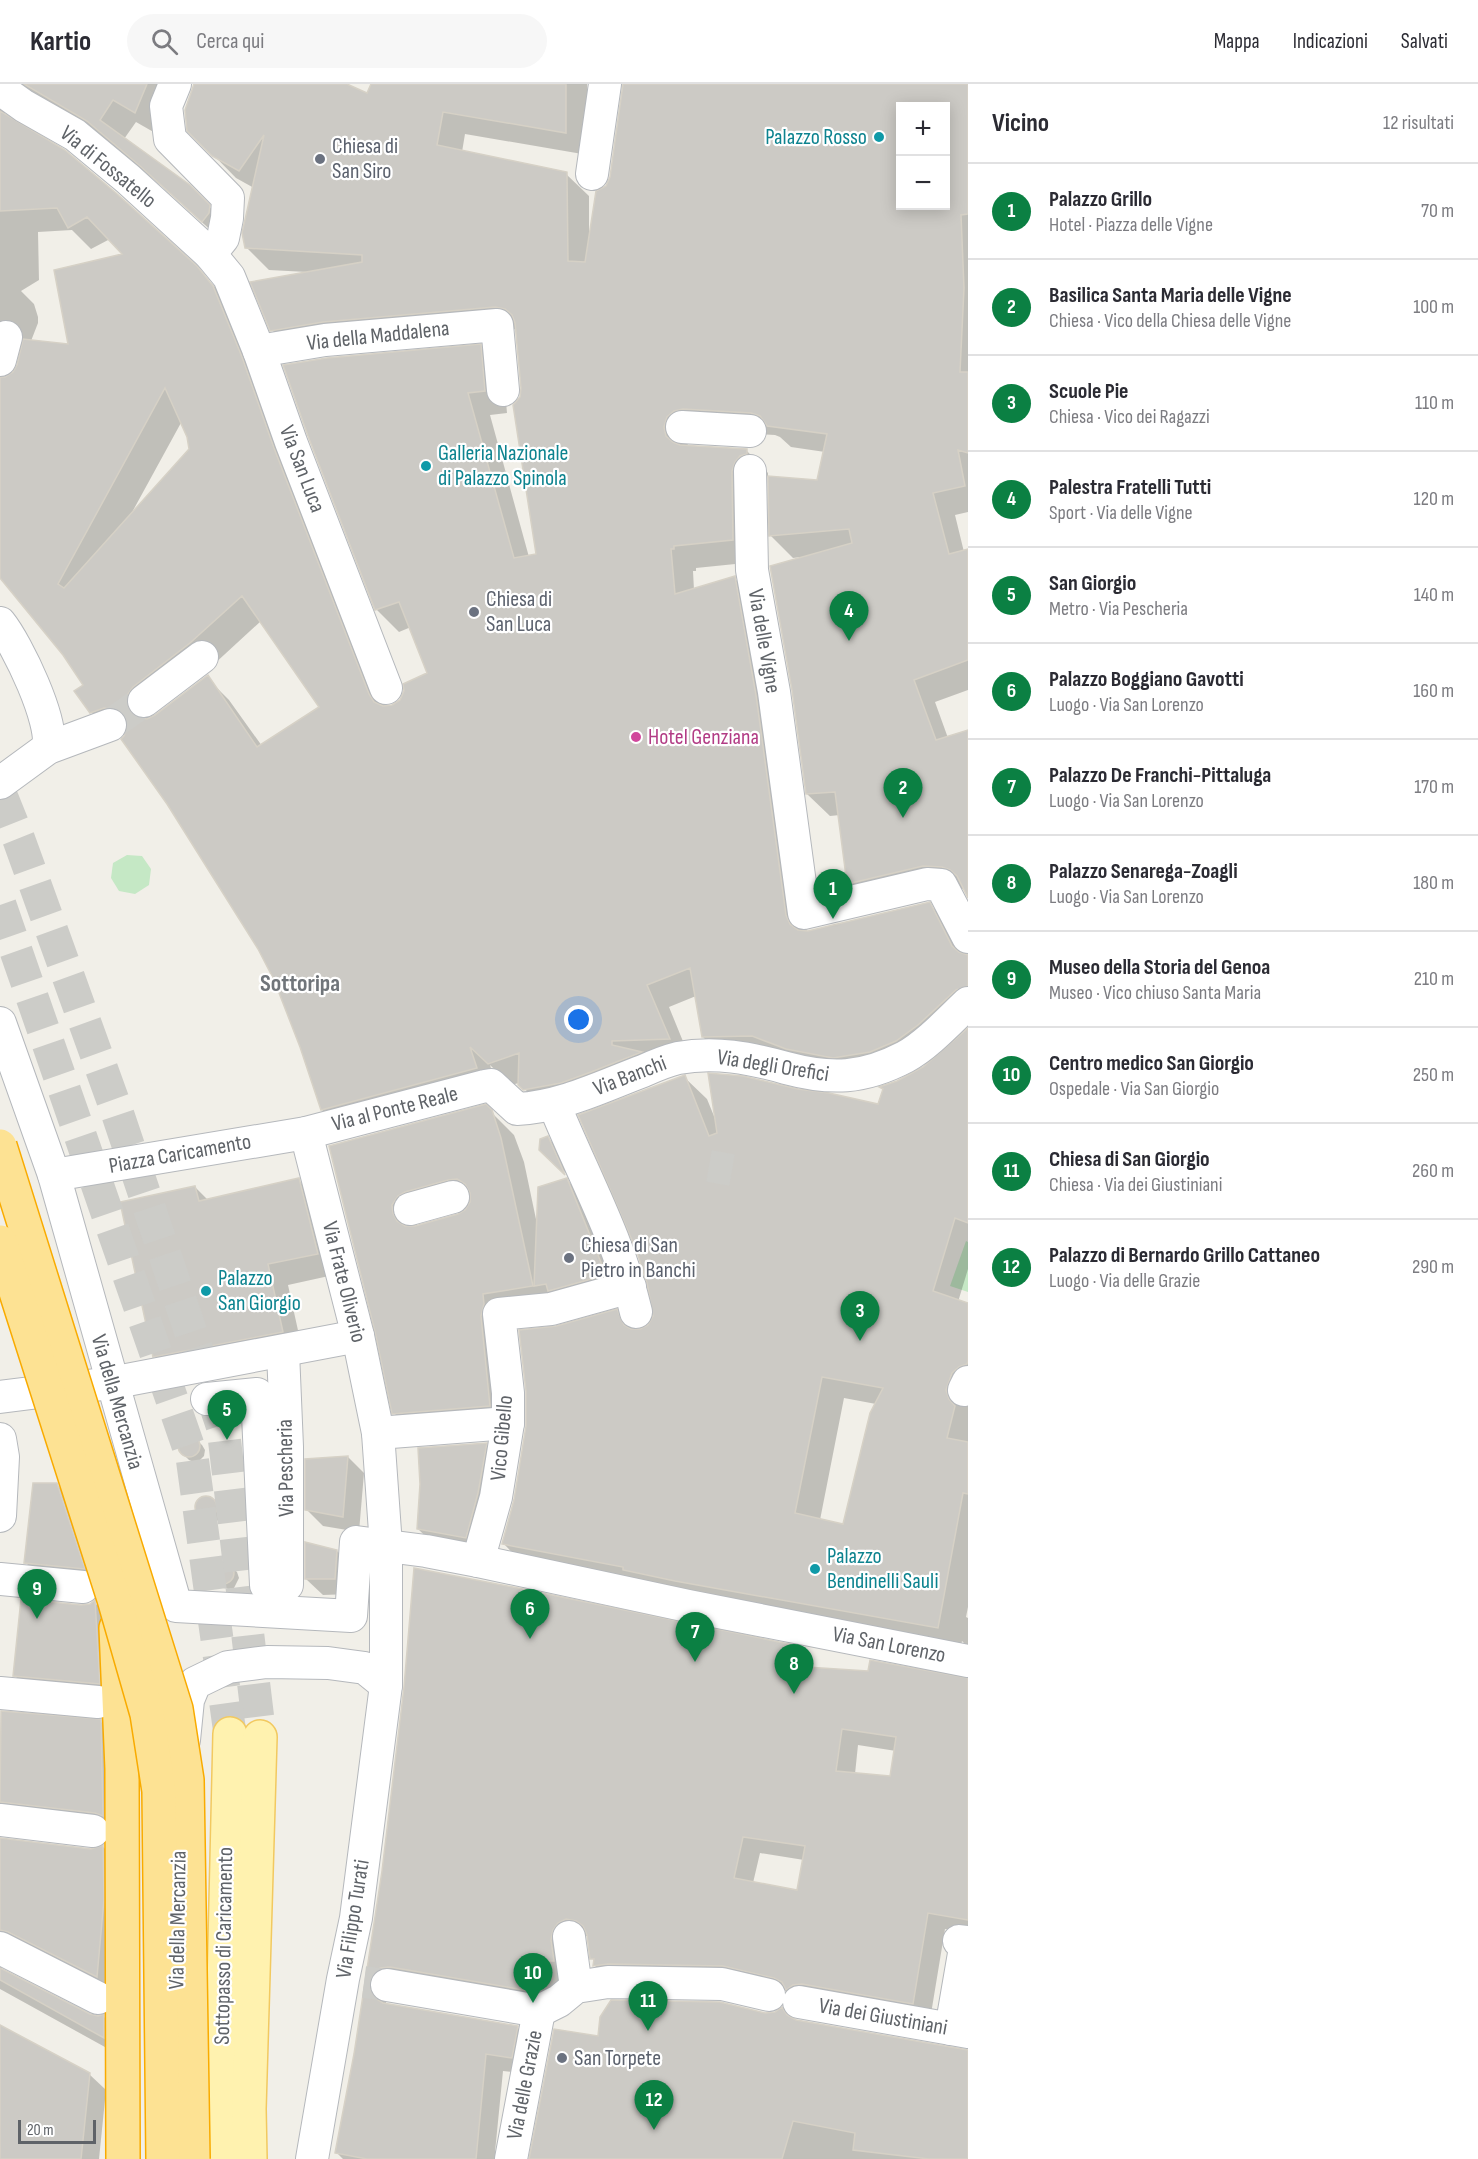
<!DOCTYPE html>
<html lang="it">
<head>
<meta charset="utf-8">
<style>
  :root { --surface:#fff; --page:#f7f7f7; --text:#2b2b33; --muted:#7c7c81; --line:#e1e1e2; --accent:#0b8043 }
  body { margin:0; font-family:"Sofia Sans Condensed",sans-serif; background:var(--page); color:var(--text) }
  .controls { position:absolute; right:18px; top:18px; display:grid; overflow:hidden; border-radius:0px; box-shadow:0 3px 15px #0003 }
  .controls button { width:54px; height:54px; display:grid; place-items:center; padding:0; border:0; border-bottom:2px solid var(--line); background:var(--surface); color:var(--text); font:30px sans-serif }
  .scale { position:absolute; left:18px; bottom:15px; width:78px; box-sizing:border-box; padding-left:6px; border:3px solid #5f6368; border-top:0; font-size:16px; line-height:21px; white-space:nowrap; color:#5f6368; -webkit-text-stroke:4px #fff; paint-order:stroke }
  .you { position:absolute; left:579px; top:936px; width:21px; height:21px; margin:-15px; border:4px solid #fff; border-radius:50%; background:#1a73e8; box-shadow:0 0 0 9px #1a73e833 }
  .badge { display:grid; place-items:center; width:39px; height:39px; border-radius:50%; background:var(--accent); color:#fff; font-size:20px; font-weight:700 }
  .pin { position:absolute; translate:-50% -50px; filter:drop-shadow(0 2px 3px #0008) }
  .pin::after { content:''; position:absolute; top:32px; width:21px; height:18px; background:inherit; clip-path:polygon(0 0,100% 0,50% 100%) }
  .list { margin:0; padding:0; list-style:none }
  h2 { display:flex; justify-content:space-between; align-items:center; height:78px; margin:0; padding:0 24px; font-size:26px }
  h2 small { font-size:20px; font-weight:400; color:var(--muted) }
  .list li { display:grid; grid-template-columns:39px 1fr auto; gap:18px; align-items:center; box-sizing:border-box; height:96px; padding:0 24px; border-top:2px solid var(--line) }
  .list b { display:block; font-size:22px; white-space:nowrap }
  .list p { margin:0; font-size:20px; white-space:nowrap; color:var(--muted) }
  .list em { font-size:20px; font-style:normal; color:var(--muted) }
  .icon { flex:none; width:33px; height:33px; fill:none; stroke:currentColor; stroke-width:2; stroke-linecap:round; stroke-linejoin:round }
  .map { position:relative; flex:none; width:968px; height:2075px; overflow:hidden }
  header { display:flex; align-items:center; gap:36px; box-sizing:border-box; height:84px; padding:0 30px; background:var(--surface); border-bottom:2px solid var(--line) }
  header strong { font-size:28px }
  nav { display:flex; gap:33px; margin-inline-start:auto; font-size:21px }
  .search { width:420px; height:54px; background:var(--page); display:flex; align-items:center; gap:15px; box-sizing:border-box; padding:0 21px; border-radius:33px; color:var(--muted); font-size:22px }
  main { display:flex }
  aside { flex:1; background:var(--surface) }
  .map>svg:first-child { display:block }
</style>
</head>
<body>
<header>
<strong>Kartio</strong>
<div class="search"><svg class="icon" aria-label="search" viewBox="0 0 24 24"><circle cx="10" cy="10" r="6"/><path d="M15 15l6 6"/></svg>Cerca qui</div>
<nav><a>Mappa</a><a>Indicazioni</a><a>Salvati</a></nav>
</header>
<main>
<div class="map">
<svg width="968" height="2075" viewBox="0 0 968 2075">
  <rect width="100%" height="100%" fill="#f1efe8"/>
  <g fill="#c5e8c5">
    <polygon points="127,771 142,772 151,785 149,801 135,810 119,807 111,794 113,779"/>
    <polygon points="966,1157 968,1158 968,1208 950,1202"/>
  </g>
  <g fill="#0003" fill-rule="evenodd">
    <polygon points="0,0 177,0 157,50 136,38 124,55 189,102 231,145 225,159 164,104 108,57 58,29"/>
    <path d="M195,0H343L368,11L373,0H587L588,71L465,50L462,68L566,90L589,112V149H591L611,93L624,0H968V428L955,431L964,468L968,467V606L935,618L948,654L968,647V811L965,805L946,804L871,822L848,800L840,731L830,732L807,710L801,475V473L793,474L771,452L818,398L825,368L791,363L780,353L775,351L706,347L689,356L687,363L746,366L768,389V392L763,394L755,478L696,484V487H693L694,506L734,494L757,516L778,634L807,848L929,820L952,842L968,872V937L919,979L725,975L703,953L696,912L669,923L691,977L547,1028L519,999L511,1001L490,981L498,1006L345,1048L322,1026L302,962L275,895L258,861L128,646L113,651L91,628L85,601L65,570L0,491V18L5,23V33L196,184L219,207L296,388L387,623L394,622L429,590L411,543L399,548L377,526L309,351L480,262L503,284L507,329L490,331L529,473L538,471L521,314L522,304L517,245L346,260L294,268L272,246L307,188L269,186L246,163L254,104L236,94L189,46ZM900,22H946V122H900ZM72,146L91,165L110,155L125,171L70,261L31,257L38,239V233L34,220L21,207L39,196L38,148ZM24,257L19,282L13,290L4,295L10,271L15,263ZM182,337L189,352L191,366L130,432ZM261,537L321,623L262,662L229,616L207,594L156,633L147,636L155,625L212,582Z"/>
    <path d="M968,946V1185L958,1218L968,1221V1523L966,1533L968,1534V1563L962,1557L960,1566L525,1482L503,1459L556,1244L616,1227L636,1247L649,1242L655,1232L684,993L707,1015L716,1037L879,1022L884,1006L882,1004L915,990ZM844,1314L876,1320L844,1442L820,1436Z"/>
    <path d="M485,1022L514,1051L524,1078L537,1140L566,1095L587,1116L626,1212L505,1233L512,1345L417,1352L394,1329L377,1247L331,1063ZM472,1118L467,1126L458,1132L415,1144L420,1135L428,1130Z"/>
    <polygon points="548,1054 553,1059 567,1090 541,1065"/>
    <polygon points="298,1096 320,1117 338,1190 288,1201 303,1269 175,1293 154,1272 195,1103 208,1116"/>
    <polygon points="186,1352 192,1352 202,1361 205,1366 204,1372 200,1376 194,1378 189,1376 179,1366 178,1360 181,1355"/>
    <polygon points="486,1360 509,1383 489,1476 442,1468 418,1445"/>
    <polygon points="348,1373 364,1389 359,1448 323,1442 306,1425"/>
    <polygon points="57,1401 71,1415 98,1499 40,1493 26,1479"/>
    <polygon points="205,1413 212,1415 221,1426 221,1433 216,1438 209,1439 197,1429 195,1422 199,1416"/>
    <polygon points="337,1467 353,1483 351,1510 323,1511 306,1495"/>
    <polygon points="220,1479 226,1479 237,1488 239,1494 234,1504 229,1505 223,1504 213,1493 213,1487 215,1482"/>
    <polygon points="94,1518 110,1534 115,1615 31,1608 15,1592 81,1522 90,1521"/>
    <path d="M793,1563L810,1580V1585L968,1596V1849L945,1845L930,1936L741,1898H611L595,1882L589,1852H585L575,1855L557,1923L386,1916V1921L517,1943L534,1960L529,1990L503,1987L495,2068L502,2075H343L337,2069L351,1998L384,1787ZM858,1661L896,1667L892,1694L855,1690ZM760,1769L804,1776L799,1808L753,1799Z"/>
    <polygon points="3,1629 100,1637 130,1666 131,1760 0,1722 0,1667"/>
    <polygon points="0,1755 91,1766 103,1763 123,1782 116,1912 4,1875 1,1885 89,1931 98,1933 103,1932 123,1952 123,1973 0,1905"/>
    <polygon points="782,1925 792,1935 968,1967 968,2075 531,2075 600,1954 775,1929"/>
    <polygon points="0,1943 89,1990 106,2006 99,2075 0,2075"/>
  </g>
  <g fill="#cccac5" stroke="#d6d1c6" stroke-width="1.5" fill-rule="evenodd">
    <polygon points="24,0 147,0 135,29 113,16 100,36 190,101 210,121 209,129 202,138 140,82 87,37"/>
    <path d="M194,0H347L367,9L371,0H566V49L443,28L437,61L567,88L568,177L585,178L596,107L606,102L610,93L623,0H968V130L961,131L964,204L960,288H968V369L958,366L965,402L933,409L949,470L968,465V576L914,596L936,656L968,646V814L957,792L950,786L942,783L923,782L847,800L835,708L806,710L792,606L770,482L852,459L849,445L769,452L768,392L817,396L827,350L767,342L760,332L751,329L683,325L674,327L667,333L664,343L666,352L673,358L680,361L747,365V370L740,372L735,378L732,387L733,456L674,462V465H671L675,510L735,492L756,611L786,831L790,840L798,846L808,847L930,818L952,862L959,868L968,871V902L956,906L918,941L896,957L870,968L833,974L786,965L752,952L702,953L690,884L647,901L670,955L612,957V961L642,968L591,988L561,999L523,1006L518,1001L519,969L488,980L470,963L477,984L321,1026L300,963L274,896L258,865L167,720L121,655L124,652L128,642L141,634L147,635L155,631L208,591L257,663L319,623L242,512L190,559L133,603L128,610L126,616L117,625L104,624L90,629L74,607L83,601L63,571L0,494V293H5L13,288L17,281L23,255L68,260L54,186L122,170L87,133L68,144L57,124L0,127V27L65,66L116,109L197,182L213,202L242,273L274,364L369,610L374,618L383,622L392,621L400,616L404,607L403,600L427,589L399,518L375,526L308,352L283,281L327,274L481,260L485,307L468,309L514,474L536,470L513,321L520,313L521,304L515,239L512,231L505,225L495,223L323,238L270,247L250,198L362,178V171L245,164L242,149L264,51L239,87L212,72L187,47L185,26ZM900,22H945V122H900ZM165,304L187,353L189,365L64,504L58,500Z"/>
    <path d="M968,944V1139L955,1134L933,1207L968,1219V1277L967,1280L959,1283L952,1289L946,1306L949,1315L955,1322L947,1354L968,1358V1410L963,1409L938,1544L675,1497L623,1486V1483L502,1460L514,1416L526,1342V1307L519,1246L556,1242L617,1225L624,1241L631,1245H640L648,1241L653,1232L647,1199L637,1168L578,1031L685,991L709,1052L717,1049L708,989L743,992L798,1005L829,1009L878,1020L883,1005L879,1003L897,997L923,983ZM822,1293L883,1304L870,1329L843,1440L795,1429Z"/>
    <path d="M486,1020L492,1026L501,1054L533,1202L483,1210L484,1220L481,1232L490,1322L392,1330L375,1248L329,1062ZM457,1095L465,1100L470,1109V1118L465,1126L458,1130L415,1142H405L397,1137L393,1129L392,1121L398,1112L405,1108L448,1096Z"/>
    <polygon points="548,1052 560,1079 565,1091 539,1066 540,1055"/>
    <polygon points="299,1094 318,1170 268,1180 283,1248 153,1273 120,1118 195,1102 199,1117"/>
    <polygon points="567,1094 606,1191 548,1207 546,1200 534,1202 538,1103"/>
    <circle cx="189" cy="1362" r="11"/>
    <polygon points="487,1359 478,1409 466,1454 417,1445 420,1400 418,1364"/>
    <polygon points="348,1372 343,1433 305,1426 305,1375"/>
    <polygon points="33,1399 57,1399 85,1485 24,1479"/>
    <circle cx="206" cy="1423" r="11"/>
    <polygon points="305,1458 337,1466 335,1495 305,1495"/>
    <circle cx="223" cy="1489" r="11"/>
    <path d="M414,1484L513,1503L794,1561L791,1582L868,1587L870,1576L968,1594V1836L928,1829L913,1920L802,1900L793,1901L786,1906L782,1898L774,1894L723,1882L608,1880L593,1882L594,1875H590L587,1851L583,1842L576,1837L566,1835L558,1839L553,1846L551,1856L554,1877H547L540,1906L536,1908L390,1883L380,1884L373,1890L369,1897L370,1908L375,1914L383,1919L518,1942L512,1974L486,1970L476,2075H367L335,2069L354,1970L382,1787L404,1603ZM842,1645L896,1653L890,1692L836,1687ZM743,1753L805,1762L797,1806L734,1794Z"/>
    <polygon points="21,1515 81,1521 90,1520 95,1516 100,1600 13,1592"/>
    <polygon points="1,1627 101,1635 103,1732 95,1729 0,1718"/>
    <polygon points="0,1754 91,1765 103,1761 104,1815 97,1893 8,1848 0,1846"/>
    <polygon points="0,1884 90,1930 98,1932 104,1930 104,1954 0,1896"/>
    <polygon points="611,1916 720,1918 765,1929 775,1928 782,1923 787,1931 796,1936 968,1966 968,2075 929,2075 853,2066 855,2049 793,2037 782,2075 529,2075 554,1945 598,1952 600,1933"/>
    <polygon points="0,1941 90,1989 81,2075 0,2075"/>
  </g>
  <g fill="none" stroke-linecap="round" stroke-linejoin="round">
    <g stroke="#ccccc8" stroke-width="32" stroke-dasharray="32 16" stroke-linecap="butt">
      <polyline points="110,641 144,617"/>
      <polyline points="709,1082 732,1086"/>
      <polyline points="364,1898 387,1901"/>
    </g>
    <g stroke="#ccccc8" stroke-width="33" stroke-dasharray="33 16" stroke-linecap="butt">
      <polyline points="0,709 19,756 116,1025 223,1344 260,1653"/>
      <polyline points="0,821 192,1373 230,1650"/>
    </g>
    <defs>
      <g id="minor">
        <polyline points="175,0 166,22 170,55 228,114 227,134 223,154 210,170"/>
        <polyline points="0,5 24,22 75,51 128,95 210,170 229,193 259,267 291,358 386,604"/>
        <polyline points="592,90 605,0"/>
        <polyline points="259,267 325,256 497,241 503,306"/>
        <polyline points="0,276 6,253"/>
        <polyline points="682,343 750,347"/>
        <polyline points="750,387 752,486 774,608 804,829 927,800 941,801 968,853"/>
        <path d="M0,539C17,560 55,639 48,664"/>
        <polyline points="144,617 202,573"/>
        <polyline points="0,699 48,664 110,641"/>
        <polyline points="0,939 54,1091 176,1522 351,1532 356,1458 426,1467 478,1477 688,1522 968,1577"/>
        <path d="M554,1020C582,1089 619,1155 636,1228"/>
        <polyline points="306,1049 358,1252 378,1349 386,1462 386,1601 356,1834 343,1895 312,2075"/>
        <path d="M54,1091L306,1049L485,1002L491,1001L517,1025C561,1023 603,1002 643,987C654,982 666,977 678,974C715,967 750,974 786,984C831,996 863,995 905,973C927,961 950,936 968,919"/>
        <polyline points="410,1125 453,1113"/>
        <polyline points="283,1268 287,1363 287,1501"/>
        <polyline points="964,1306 968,1298"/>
        <polyline points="0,1313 111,1299 358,1252"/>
        <polyline points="207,1315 257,1310 266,1501 274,1502"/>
        <polyline points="378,1349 508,1339"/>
        <polyline points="0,1355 3,1373 0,1432"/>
        <polyline points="478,1477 496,1413 508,1339 508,1309 499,1230 551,1225 630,1203"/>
        <polyline points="0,1495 83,1503"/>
        <polyline points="0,1609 98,1618"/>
        <polyline points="184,1656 188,1616 195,1599 228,1583 267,1578 328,1579 365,1584 386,1601"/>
        <polyline points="0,1736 93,1747"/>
        <polyline points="569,1853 576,1903"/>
        <polyline points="0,1864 98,1914"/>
        <polyline points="387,1901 539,1927"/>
        <polyline points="799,1918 968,1948"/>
        <polyline points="539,1927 559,1917 576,1903 608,1898 722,1900 769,1911"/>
        <polyline points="951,1945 966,1858 959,1857"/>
        <polyline points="511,2075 539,1927"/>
      </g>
      <g id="major">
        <polyline points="220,2075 230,1650"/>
        <polyline points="250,2075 249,2025 260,1653"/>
      </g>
      <polyline id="highway" points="116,1544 122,1685 123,2075"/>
    </defs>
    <use href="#minor" stroke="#b5b8bc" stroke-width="34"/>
    <use href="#major" stroke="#f2c960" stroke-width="36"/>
    <use href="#highway" stroke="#f9ab00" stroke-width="36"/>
    <use href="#minor" stroke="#fff" stroke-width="32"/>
    <use href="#major" stroke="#fff2af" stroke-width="33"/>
    <use href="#highway" stroke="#fde293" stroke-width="33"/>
    <defs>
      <g id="highway-bridge">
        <polyline points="0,1062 176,1625 187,1696 193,2075"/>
        <polyline points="0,1158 114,1515 147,1630 159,1707 163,2075"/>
      </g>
    </defs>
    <use href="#highway-bridge" stroke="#f9ab00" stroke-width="36" stroke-linecap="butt"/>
    <use href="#highway-bridge" stroke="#fde293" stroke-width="33"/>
  </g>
  <g fill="#0f9aa8" stroke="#fff" stroke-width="2">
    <circle cx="879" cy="53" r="6"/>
    <circle cx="426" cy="382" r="6"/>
    <circle cx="206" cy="1207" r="6"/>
    <circle cx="815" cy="1485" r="6"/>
  </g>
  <g fill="#6b7280" stroke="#fff" stroke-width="2">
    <circle cx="320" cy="75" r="6"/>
    <circle cx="474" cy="528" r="6"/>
    <circle cx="569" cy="1174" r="6"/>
    <circle cx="562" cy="1974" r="6"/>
  </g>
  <circle fill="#d1479c" stroke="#fff" stroke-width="2" cx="636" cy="653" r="6"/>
  <g text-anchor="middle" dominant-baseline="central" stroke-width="4.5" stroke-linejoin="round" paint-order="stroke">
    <g font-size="22" fill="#0d838f" stroke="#fff" text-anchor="start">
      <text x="867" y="53" text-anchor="end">Palazzo Rosso</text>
      <text x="438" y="369">Galleria Nazionale<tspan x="438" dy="25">di Palazzo Spinola</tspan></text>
      <text x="218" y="1194">Palazzo<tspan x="218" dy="25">San Giorgio</tspan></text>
      <text x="827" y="1472">Palazzo<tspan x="827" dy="25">Bendinelli Sauli</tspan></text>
    </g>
    <g font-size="22" fill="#5b616d" stroke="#fff" text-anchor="start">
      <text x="332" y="62">Chiesa di<tspan x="332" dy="25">San Siro</tspan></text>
      <text x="486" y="515">Chiesa di<tspan x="486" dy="25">San Luca</tspan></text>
      <text x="581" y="1161">Chiesa di San<tspan x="581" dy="25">Pietro in Banchi</tspan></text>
      <text x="574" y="1974">San Torpete</text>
    </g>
    <g font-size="22" fill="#5f6368" stroke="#fff">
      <text transform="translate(108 83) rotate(39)">Via di Fossatello</text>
      <text transform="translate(378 252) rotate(-6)">Via della Maddalena</text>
      <text transform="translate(302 385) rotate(69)">Via San Luca</text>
      <text transform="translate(764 557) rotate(80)">Via delle Vigne</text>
      <text transform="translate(773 982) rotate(9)">Via degli Orefici</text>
      <text transform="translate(630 992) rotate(-21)">Via Banchi</text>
      <text transform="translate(395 1025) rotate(-14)">Via al Ponte Reale</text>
      <text transform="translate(180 1070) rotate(-10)">Piazza Caricamento</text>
      <text transform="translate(344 1198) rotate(76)">Via Frate Oliverio</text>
      <text transform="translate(117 1318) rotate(74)">Via della Mercanzia</text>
      <text transform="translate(502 1354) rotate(-85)">Vico Gibello</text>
      <text transform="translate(286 1384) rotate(-91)">Via Pescheria</text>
      <text transform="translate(889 1561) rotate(11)">Via San Lorenzo</text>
      <text transform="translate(353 1835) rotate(-81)">Via Filippo Turati</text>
      <text transform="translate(178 1836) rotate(-89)">Via della Mercanzia</text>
      <text transform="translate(224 1862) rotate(-89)">Sottopasso di Caricamento</text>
      <text transform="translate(883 1933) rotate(10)">Via dei Giustiniani</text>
      <text transform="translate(525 2001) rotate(-79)">Via delle Grazie</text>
    </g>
    <g font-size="22" fill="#b23c85" stroke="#fff" text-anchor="start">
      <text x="648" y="653">Hotel Genziana</text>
    </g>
    <g font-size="24" font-weight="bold" fill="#70757a" stroke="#fff">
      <text x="300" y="899">Sottoripa</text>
    </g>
  </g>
</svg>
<div class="controls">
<button>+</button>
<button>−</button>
</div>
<div class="scale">20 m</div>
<div class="you"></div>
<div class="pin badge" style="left:833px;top:835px">1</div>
<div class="pin badge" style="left:903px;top:734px">2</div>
<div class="pin badge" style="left:860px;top:1257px">3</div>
<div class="pin badge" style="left:849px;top:557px">4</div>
<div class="pin badge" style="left:227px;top:1356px">5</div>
<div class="pin badge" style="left:530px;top:1555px">6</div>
<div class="pin badge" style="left:695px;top:1578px">7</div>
<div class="pin badge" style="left:794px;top:1610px">8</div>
<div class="pin badge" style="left:37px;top:1535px">9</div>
<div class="pin badge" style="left:533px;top:1919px">10</div>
<div class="pin badge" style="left:648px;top:1947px">11</div>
<div class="pin badge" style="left:654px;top:2046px">12</div>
</div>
<aside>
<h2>Vicino<small>12 risultati</small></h2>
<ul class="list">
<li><span class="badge">1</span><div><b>Palazzo Grillo</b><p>Hotel · Piazza delle Vigne</p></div><em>70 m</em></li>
<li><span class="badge">2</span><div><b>Basilica Santa Maria delle Vigne</b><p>Chiesa · Vico della Chiesa delle Vigne</p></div><em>100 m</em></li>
<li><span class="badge">3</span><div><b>Scuole Pie</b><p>Chiesa · Vico dei Ragazzi</p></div><em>110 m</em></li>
<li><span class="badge">4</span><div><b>Palestra Fratelli Tutti</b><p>Sport · Via delle Vigne</p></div><em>120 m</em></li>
<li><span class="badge">5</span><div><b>San Giorgio</b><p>Metro · Via Pescheria</p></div><em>140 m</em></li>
<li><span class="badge">6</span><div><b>Palazzo Boggiano Gavotti</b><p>Luogo · Via San Lorenzo</p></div><em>160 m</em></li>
<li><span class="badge">7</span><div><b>Palazzo De Franchi-Pittaluga</b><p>Luogo · Via San Lorenzo</p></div><em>170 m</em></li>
<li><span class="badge">8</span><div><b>Palazzo Senarega-Zoagli</b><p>Luogo · Via San Lorenzo</p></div><em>180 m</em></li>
<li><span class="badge">9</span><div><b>Museo della Storia del Genoa</b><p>Museo · Vico chiuso Santa Maria</p></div><em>210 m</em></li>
<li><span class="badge">10</span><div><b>Centro medico San Giorgio</b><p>Ospedale · Via San Giorgio</p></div><em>250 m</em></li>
<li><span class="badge">11</span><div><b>Chiesa di San Giorgio</b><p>Chiesa · Via dei Giustiniani</p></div><em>260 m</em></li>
<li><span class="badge">12</span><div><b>Palazzo di Bernardo Grillo Cattaneo</b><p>Luogo · Via delle Grazie</p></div><em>290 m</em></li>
</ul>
</aside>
</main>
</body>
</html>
